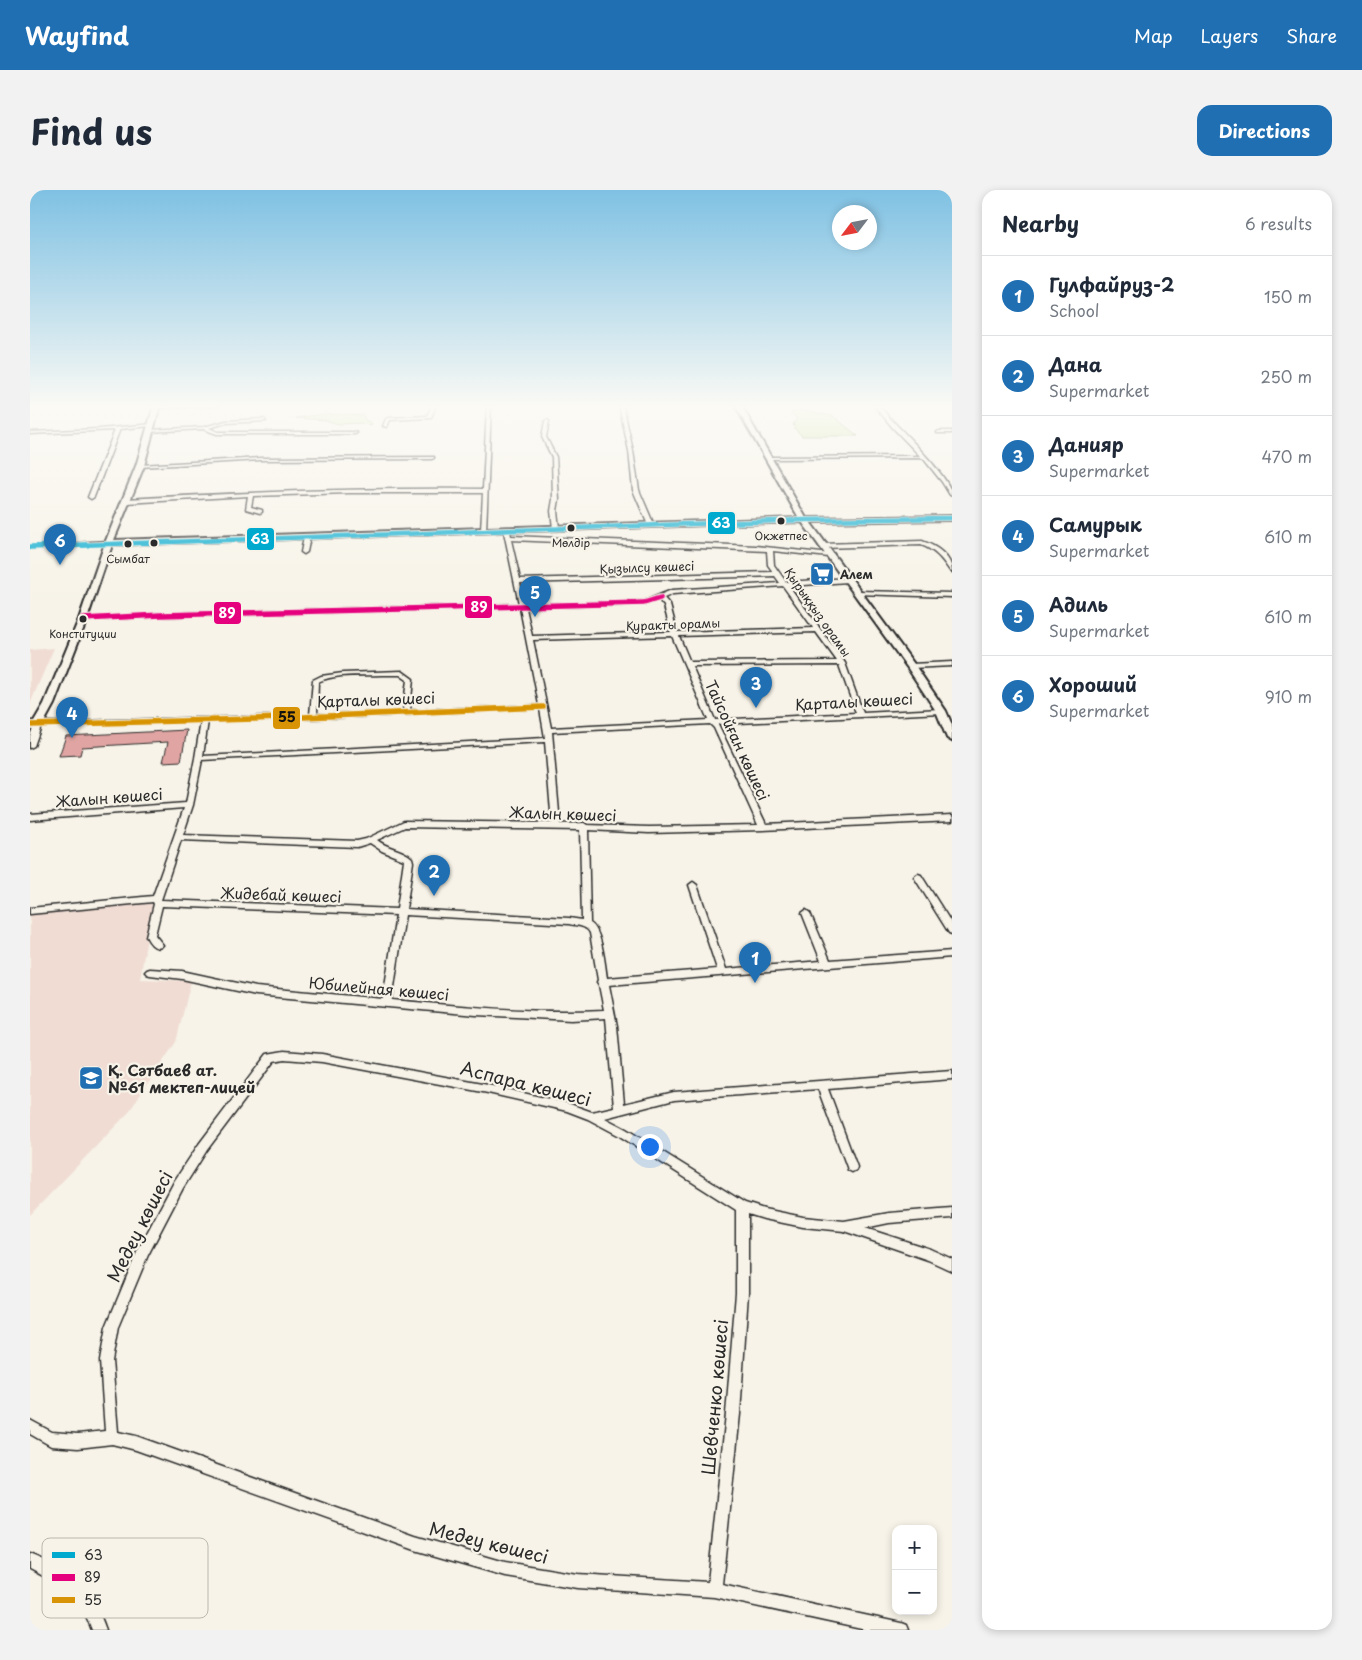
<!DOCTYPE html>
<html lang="en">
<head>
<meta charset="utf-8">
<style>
  :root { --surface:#fff; --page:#f2f2f3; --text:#1f2937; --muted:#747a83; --line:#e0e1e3; --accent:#1f6fb2 }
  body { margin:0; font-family:"Playpen Sans",sans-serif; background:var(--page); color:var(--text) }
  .controls { position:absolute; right:15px; bottom:15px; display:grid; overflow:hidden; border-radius:10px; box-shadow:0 2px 8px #0003 }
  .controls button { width:45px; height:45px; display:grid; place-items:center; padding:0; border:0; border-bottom:1px solid var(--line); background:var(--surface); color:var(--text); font:25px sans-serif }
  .compass { position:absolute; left:802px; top:15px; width:45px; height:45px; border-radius:50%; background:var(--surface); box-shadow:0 2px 8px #0003; rotate:238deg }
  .you { position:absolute; left:619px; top:956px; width:18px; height:18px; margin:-12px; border:4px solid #fff; border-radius:50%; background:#1a73e8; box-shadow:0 0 0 8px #1a73e833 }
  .badge { display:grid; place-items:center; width:32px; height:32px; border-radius:50%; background:var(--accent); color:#fff; font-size:16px; font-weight:700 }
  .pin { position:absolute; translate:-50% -41px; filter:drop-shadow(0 1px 2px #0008) }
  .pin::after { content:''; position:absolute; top:26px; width:18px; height:15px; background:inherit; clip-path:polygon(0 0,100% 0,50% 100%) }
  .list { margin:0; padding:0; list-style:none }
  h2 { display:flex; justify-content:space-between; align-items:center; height:65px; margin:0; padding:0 20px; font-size:21px }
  h2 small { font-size:16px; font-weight:400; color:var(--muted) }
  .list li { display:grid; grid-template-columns:32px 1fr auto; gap:15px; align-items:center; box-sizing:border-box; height:80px; padding:0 20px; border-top:1px solid var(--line) }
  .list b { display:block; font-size:19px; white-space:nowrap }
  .list p { margin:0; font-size:16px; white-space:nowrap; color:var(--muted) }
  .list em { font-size:16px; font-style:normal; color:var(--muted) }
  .map { position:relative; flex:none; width:922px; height:1440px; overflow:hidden; border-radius:15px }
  header { display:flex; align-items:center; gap:30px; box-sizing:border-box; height:70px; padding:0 25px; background:var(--accent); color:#fff }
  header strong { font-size:24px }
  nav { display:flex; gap:28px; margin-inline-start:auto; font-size:18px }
  .intro { display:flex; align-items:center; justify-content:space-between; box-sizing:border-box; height:120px; padding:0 30px }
  h1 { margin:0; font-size:35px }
  .button { padding:12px 22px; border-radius:15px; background:var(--accent); color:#fff; font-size:18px; font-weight:700 }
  main { display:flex; gap:30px; padding:0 30px }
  aside { flex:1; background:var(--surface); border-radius:15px; box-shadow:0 2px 8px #0003 }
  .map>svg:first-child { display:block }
</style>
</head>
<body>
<header>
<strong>Wayfind</strong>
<nav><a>Map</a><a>Layers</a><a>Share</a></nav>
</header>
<div class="intro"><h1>Find us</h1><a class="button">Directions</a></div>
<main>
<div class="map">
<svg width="922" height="1440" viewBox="0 0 922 1440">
  <rect width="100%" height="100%" fill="#f7f3e8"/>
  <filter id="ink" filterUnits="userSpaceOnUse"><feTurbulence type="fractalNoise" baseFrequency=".02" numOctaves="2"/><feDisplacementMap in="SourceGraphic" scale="10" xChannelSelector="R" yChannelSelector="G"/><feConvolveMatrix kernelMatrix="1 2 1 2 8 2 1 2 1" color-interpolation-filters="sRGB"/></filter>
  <g filter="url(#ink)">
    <g fill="#f0dcd3">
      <polygon points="24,458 0,514 0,460"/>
      <polygon points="123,712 110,789 161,791 146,852 98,923 0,1025 0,725"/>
    </g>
    <g fill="#c3e198" stroke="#778662">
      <polygon points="774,220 803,226 828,246 772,246 765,239 763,234 767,229 760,222"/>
      <polygon points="294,224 333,225 335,230 342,233 341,236 332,233 309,234 294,230 266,228"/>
    </g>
    <polygon fill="#e0a5a3" stroke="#2b2b2b" points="157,540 151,571 133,572 138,552 52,557 50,565 29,566 36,546"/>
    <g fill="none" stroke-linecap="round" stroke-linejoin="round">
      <defs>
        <g id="street">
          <polygon points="191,215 189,216 126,218 124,217 126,216"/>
          <polygon points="402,215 406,215 401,228 360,230 357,237 353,236 356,229 358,228 397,226"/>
          <path d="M457,215H461L456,342L451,341L453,303H320L223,306L221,317L232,320V322L230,323L216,319L218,306L96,313L93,311L96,309C215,302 334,298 453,299Z"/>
          <polygon points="589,215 593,215 603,261 609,300 624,335 623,336 618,335 603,300 599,261"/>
          <path d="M844,215H848C863,233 922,287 922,306L920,305L912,292L893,268L740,269L738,268L740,267L890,266L863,238Z"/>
          <polygon points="234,229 236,231 196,233 179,238 188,242 325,242 327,243 325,244 187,244 173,239 119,242 117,241 119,240 174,237 196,231"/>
          <polygon points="517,230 519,231 516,247 526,267 529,309 527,321 529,338 526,340 523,338 521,321 523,309 522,267 512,247 515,231"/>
          <polygon points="123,234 123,235 121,236 90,239 64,307 61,309 58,307 85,240 0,244 0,242 69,239"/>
          <polygon points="909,241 922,241 922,243 907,243 907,242"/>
          <polygon points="404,267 404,268 402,269 231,270 110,277 108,276 110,275 231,268"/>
          <path d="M477,340L480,342L481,346L726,356L801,364L802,365L799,367L743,361L744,375L756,392L818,388L821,390L818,392L759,396L815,473L833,523L911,519L915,521L911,523L688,534L736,634L922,625V631L733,640L619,643L558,640L560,733C572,739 575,775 577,788L687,779L659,695L663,692L667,695L696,779L791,771L772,723L776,720L780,723L800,770L922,761V767L579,795L587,836L594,914L644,902L922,881V889L798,899L827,977L826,980L822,982L818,980L817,977L788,899L644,910L575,928L596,939L715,1013L734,1019L773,1027L814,1031L859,1023L922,1018V1028L859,1033L835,1038L900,1059L922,1069V1081L898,1070L814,1041L773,1037L734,1029L718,1024V1103L710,1224L692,1394L871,1433L876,1435L878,1440H836L684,1407L548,1398L475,1386L385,1360L106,1260L82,1254L48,1258L21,1256L0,1244V1230L22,1242L48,1244L75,1241L70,1171L76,1137L107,1062L145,990L169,954L237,864L254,861L292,864L458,895L537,913L562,922L584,917L576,828L541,830L446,825L226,805L152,789L120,785L117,784L115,782L117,780L120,779L152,781L226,797L353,809L366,725L132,716L125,745L133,755L131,757C124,760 119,752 116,746L124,714L123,712L0,724V718L123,706L154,618L0,630V624L156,613L165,568L171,531L11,536L4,556L0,558V546L5,532L280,525L283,490L291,486L313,483L372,481L383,489L380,520L509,515L490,418L131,427L53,431L51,430V428L131,423L489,414L474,342ZM481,350L737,361L738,375L743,382L490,389ZM745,386L750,393L642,400L614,411L495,414L490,393ZM753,396L783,438L647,442L640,415L634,408L643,404ZM629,410L634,416L641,442L502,446L496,418L614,415ZM786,442L807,471L660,472L649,446ZM642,446L678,530L521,538L503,450ZM809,475L826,523L685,530L662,476ZM352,485H370L377,490L373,521L287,524L288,492C307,483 332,486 352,485ZM510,519L515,548L173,566L178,531L283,529ZM680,534L684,538L728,635L619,637L557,635L554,633L530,634L522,542ZM515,552L522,633L374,631L336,649L327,651L153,645L163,615L172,570ZM375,637L550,640L552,730L539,728L376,719L383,672L382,668C373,659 358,659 347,650ZM151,650L327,657L340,653L352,661L374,670L367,719L131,710ZM375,725L539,734C547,736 556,735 560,743L568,790L567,792L569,795L574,820C504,824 433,816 362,810ZM254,869L292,872L458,903L537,921L558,929L588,945L706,1020V1103L696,1224L678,1392L548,1384L475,1372L385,1346L106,1246L88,1242L82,1171L88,1137L118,1065L153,998L177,960L244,871Z"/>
          <polygon points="277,345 280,347 277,362 274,364 271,362 274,347"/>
          <polygon points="79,351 81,352 81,354 0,359 0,355"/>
          <path d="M892,351C906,356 922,366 922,382L920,381C912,369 905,360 891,355L792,358L789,356L792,354Z"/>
          <polygon points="828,401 922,403 922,407 826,404 825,403"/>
          <polygon points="922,472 922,476 881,478 878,476 881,474"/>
          <polygon points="888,684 891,685 922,734 922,744 919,743 884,687"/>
          <path d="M0,1364C40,1380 62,1398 76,1440H62C51,1408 29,1394 0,1379Z"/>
        </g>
        <polygon id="secondary" points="124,215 130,215 114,276 84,350 769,328 705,215 711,215 776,328 922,326 922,330 780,332 884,474 916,521 922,535 922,551 917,548 906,521 877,477 772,332 82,355 57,429 24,514 12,536 0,538 0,532 4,531 14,514 49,429 75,353 106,276"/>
      </defs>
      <use href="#street" stroke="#2b2b2b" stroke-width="3"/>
      <use href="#secondary" stroke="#2b2b2b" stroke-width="4"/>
      <use href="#street" fill="#f7f3e8" fill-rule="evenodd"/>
      <use href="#secondary" fill="#f7f3e8" fill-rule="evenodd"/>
      <defs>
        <polyline id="bus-1-far1" points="21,356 774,330 922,328"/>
        <polyline id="bus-1" points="0,357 57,355"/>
        <polyline id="bus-2" points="53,429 131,425 614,413 630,408"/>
        <polyline id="bus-3" points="0,535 225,529 513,517"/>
      </defs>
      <use href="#bus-1-far1" stroke="#f7f3e8" stroke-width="6"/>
      <use href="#bus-1" stroke="#f7f3e8" stroke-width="8"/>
      <use href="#bus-2" stroke="#f7f3e8" stroke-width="8"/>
      <use href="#bus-3" stroke="#f7f3e8" stroke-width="8"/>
      <use href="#bus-1-far1" stroke="#00a9ce" stroke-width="4.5"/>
      <use href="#bus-1" stroke="#00a9ce" stroke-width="5.5"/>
      <use href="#bus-2" stroke="#e5007d" stroke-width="5.5"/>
      <use href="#bus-3" stroke="#d89406" stroke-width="5.5"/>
    </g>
  </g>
  <linearGradient id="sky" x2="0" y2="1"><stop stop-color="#7fc1e3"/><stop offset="0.52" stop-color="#fbfaf5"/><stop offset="1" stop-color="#fbfaf5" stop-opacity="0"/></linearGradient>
  <rect width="922" height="416" fill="url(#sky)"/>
  <defs>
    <symbol id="supermarket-square" viewBox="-11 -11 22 22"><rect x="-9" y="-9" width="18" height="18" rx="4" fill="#1f6fb2" stroke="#f7f3e8"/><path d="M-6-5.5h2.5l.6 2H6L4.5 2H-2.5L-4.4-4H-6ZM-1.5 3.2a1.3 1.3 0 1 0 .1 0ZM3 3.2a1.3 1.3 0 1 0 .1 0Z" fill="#fff"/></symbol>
    <symbol id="school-square" viewBox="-11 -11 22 22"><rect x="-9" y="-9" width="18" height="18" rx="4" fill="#1f6fb2" stroke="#f7f3e8"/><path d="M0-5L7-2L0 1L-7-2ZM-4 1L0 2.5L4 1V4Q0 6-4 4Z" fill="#fff"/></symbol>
  </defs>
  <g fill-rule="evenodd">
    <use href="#supermarket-square" x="778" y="370" width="28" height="28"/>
    <use href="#school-square" x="47" y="874" width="28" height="28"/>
  </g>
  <g fill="#2b2b2b" stroke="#f7f3e8" stroke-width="2">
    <circle cx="751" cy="331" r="4.5"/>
    <circle cx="541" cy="338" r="4.5"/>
    <circle cx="124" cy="353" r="4.5"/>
    <circle cx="98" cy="354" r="4.5"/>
    <circle cx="53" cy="429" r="4.5"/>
  </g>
  <g text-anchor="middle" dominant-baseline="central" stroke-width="4.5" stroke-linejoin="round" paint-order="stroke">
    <g font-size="11" fill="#2b2b2b" stroke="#f7f3e8">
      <text x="751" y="345">Окжетпес</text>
      <text x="541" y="352">Мөлдiр</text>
      <text x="98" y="368">Сымбат</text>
      <text x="53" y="443">Конституции</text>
    </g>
    <g font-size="12" fill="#2b2b2b" stroke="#f7f3e8">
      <text transform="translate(617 377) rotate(-2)">Қызылсу көшесі</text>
      <text transform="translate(788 422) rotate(55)">Қырыққыз орамы</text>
      <text transform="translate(643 434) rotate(-2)">Қуракты орамы</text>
    </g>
    <g font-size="12" font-weight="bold" fill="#2b2b2b" stroke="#f7f3e8" text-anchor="start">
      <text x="810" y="384">Алем</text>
    </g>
    <g font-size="15" fill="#2b2b2b" stroke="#f7f3e8">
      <text transform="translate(346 509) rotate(-2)">Қарталы көшесі</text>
      <text transform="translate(824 511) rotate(-3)">Қарталы көшесі</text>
      <text transform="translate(708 550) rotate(65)">Тайсойған көшесі</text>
      <text transform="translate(79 607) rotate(-4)">Жалын көшесі</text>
      <text transform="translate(533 623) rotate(2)">Жалын көшесі</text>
      <text transform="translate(251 704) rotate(2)">Жидебай көшесі</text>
      <text transform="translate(349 798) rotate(5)">Юбилейная көшесі</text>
    </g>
    <g font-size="15" font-weight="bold" fill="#2b2b2b" stroke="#f7f3e8" text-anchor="start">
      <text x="78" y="879">Қ. Сәтбаев ат.<tspan x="78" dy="17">№61 мектеп-лицей</tspan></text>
    </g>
    <g font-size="18" fill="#2b2b2b" stroke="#f7f3e8">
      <text transform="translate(496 893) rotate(14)">Аспара көшесі</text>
      <text transform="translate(109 1036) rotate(-63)">Медеу көшесі</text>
      <text transform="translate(684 1207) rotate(-85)">Шевченко көшесі</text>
      <text transform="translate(459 1352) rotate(14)">Медеу көшесі</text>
    </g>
  </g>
  <rect x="12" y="1348" width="166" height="80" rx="8" fill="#f7f3e8" stroke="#bab7af" stroke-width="1"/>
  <rect x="22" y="1362" width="23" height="6" fill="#00a9ce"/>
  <rect x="22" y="1384" width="23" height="7" fill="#e5007d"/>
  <rect x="22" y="1407" width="23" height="6" fill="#d89406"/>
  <g font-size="14" fill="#2b2b2b">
    <text x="54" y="1370">63</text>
    <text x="54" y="1392">89</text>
    <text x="54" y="1415">55</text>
  </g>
  <g stroke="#f7f3e8" stroke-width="2">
    <rect x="677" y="321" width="29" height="24" rx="5" fill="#00a9ce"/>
    <rect x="216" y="337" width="29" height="24" rx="5" fill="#00a9ce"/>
    <rect x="434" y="405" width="29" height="24" rx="5" fill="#e5007d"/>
    <rect x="183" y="411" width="29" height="24" rx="5" fill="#e5007d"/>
    <rect x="242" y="516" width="29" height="24" rx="5" fill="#d89406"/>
  </g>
  <g font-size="14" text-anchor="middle" font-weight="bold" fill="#fff">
    <text x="691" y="338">63</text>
    <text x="230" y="354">63</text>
    <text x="449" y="422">89</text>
    <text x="197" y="428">89</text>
  </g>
  <g font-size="14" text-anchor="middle" font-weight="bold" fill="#111">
    <text x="257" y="532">55</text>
  </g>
</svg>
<div class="controls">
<button>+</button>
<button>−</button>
</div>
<svg class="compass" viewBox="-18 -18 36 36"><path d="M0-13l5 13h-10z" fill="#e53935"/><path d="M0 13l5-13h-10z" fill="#747a83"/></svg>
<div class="you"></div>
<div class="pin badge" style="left:725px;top:793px">1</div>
<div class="pin badge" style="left:404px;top:706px">2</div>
<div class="pin badge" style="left:726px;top:518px">3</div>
<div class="pin badge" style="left:42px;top:548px">4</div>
<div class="pin badge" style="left:505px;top:427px">5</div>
<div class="pin badge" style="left:30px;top:375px">6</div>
</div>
<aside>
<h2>Nearby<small>6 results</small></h2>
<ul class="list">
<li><span class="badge">1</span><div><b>Гулфайруз-2</b><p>School</p></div><em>150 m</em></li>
<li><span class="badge">2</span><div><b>Дана</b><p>Supermarket</p></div><em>250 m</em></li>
<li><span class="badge">3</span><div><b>Данияр</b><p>Supermarket</p></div><em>470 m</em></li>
<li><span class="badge">4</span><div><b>Самурык</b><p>Supermarket</p></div><em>610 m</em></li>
<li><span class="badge">5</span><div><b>Адиль</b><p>Supermarket</p></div><em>610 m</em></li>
<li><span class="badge">6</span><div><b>Хороший</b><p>Supermarket</p></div><em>910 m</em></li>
</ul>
</aside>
</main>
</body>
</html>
